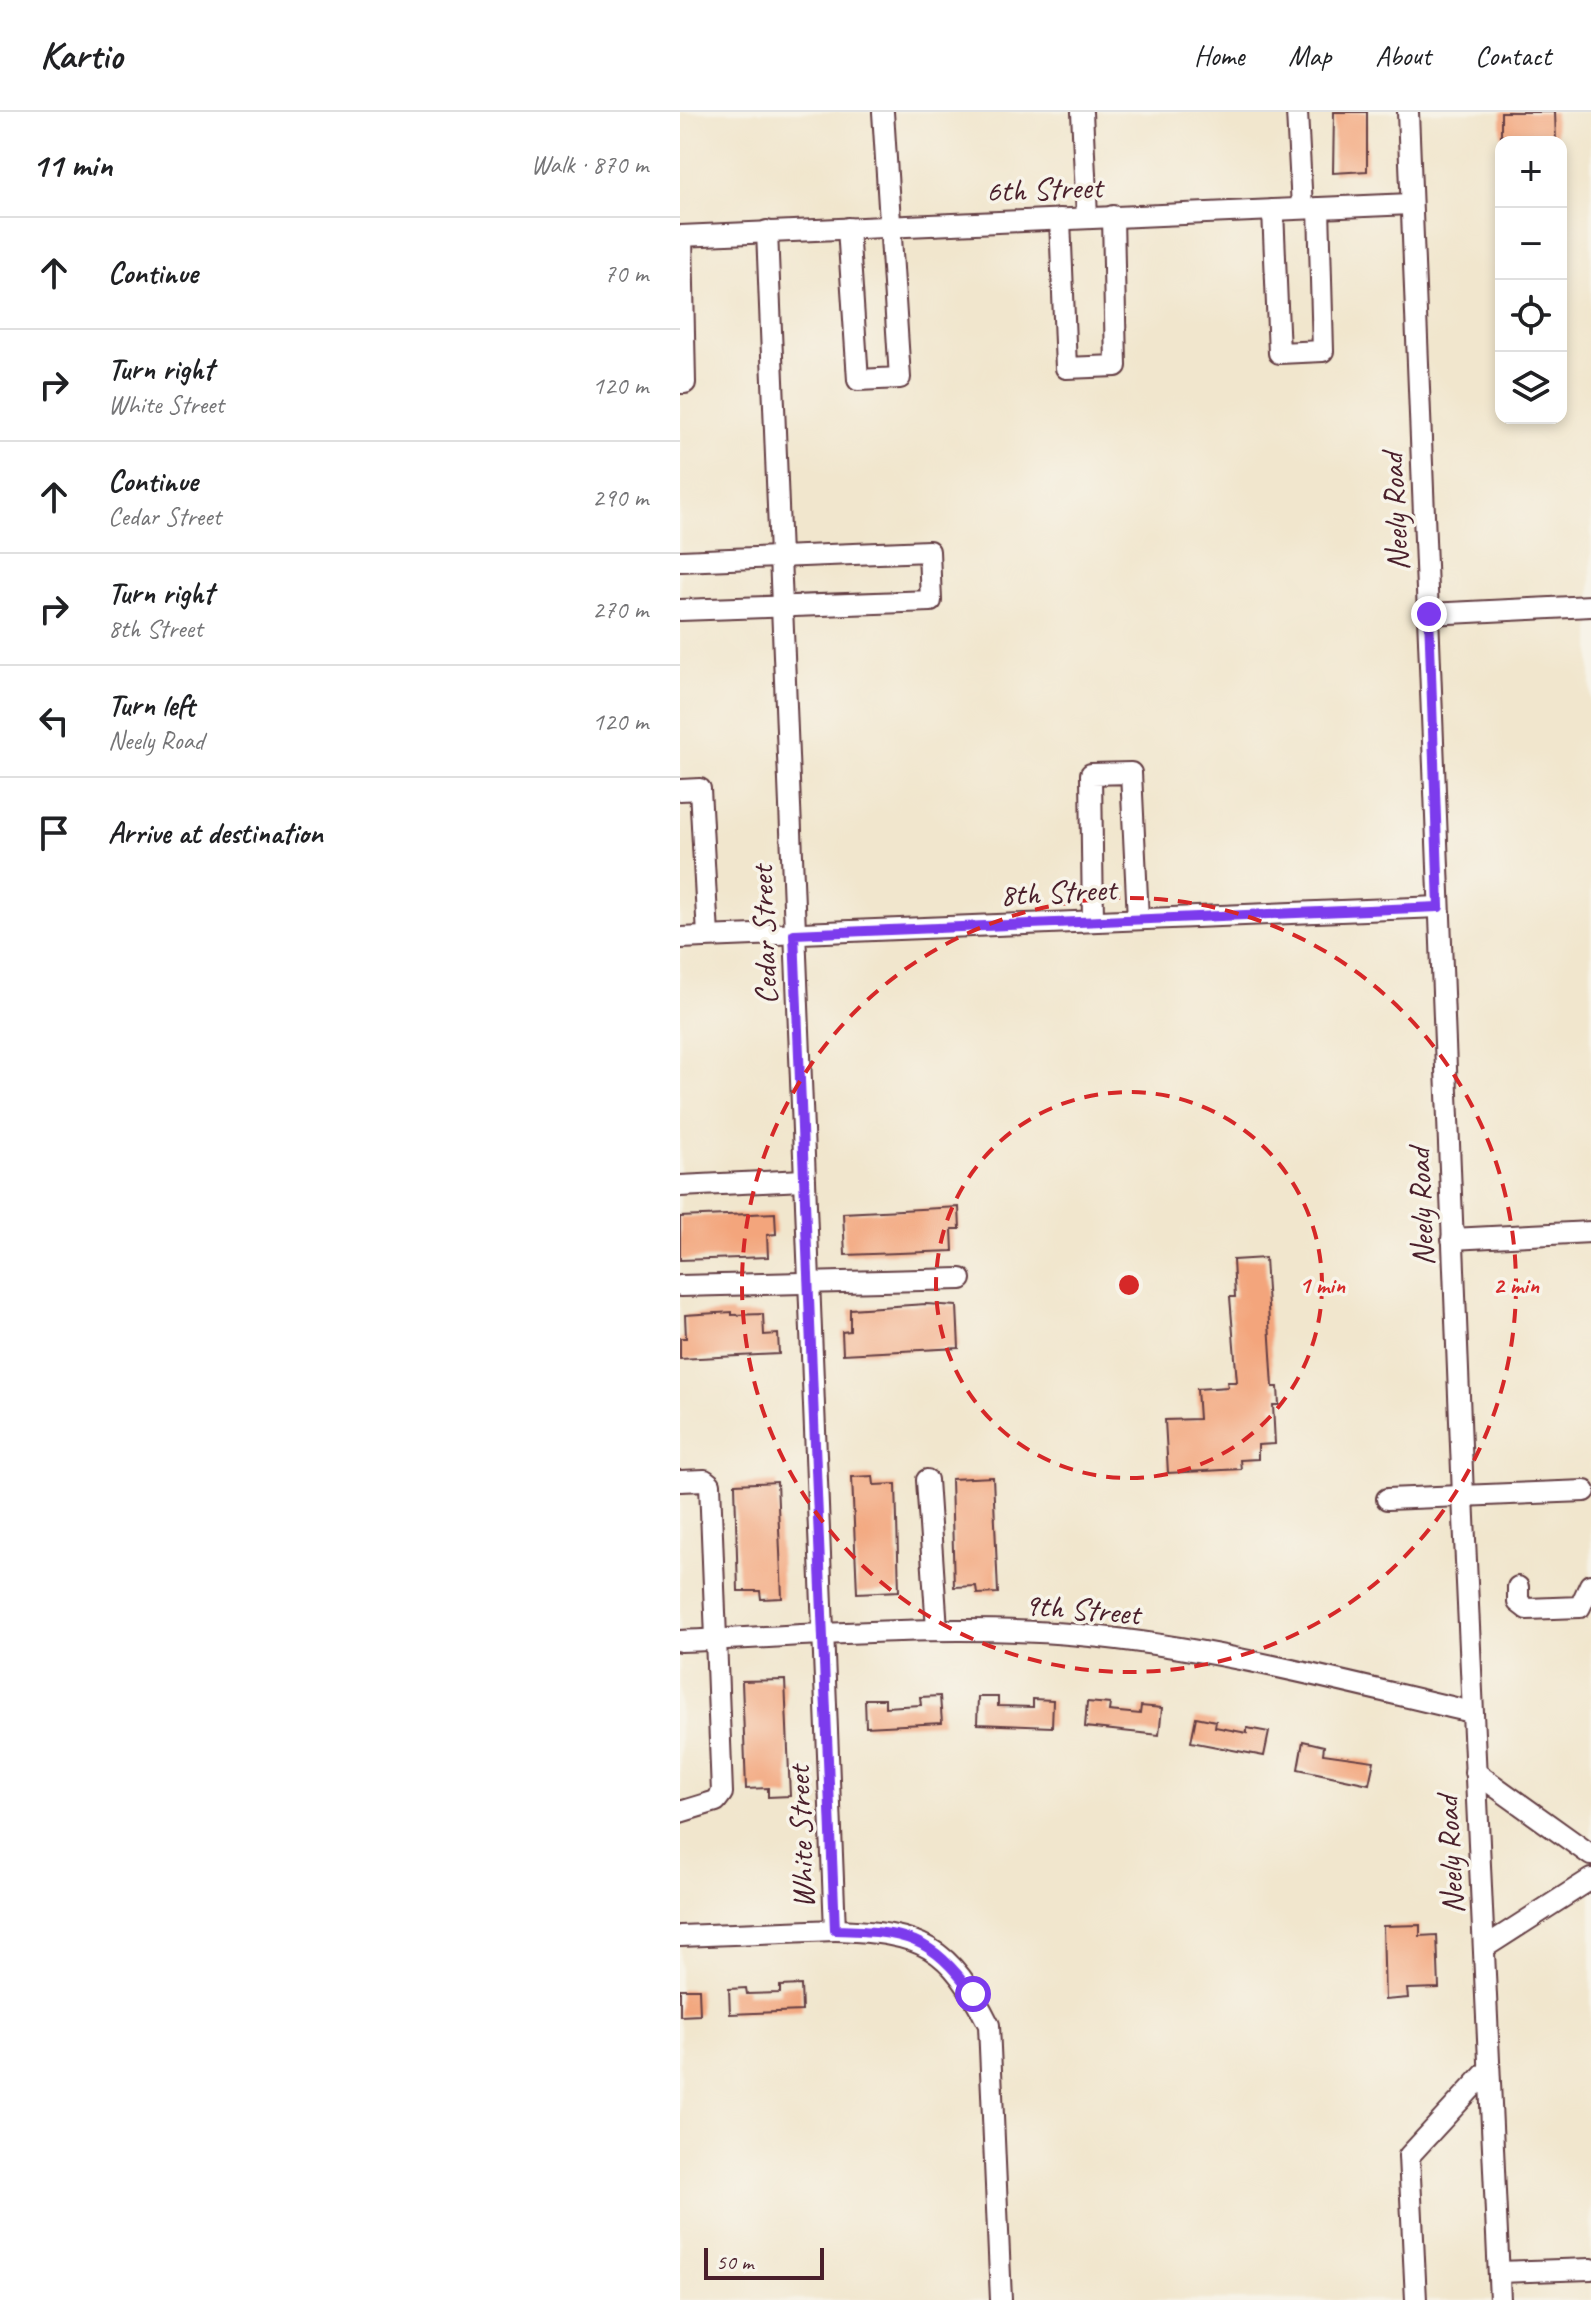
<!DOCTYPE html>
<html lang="en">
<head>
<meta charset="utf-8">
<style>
  :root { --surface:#fff; --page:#f2f2f2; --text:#202124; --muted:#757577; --line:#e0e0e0 }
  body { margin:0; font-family:Caveat,sans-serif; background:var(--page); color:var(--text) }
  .controls { position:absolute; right:24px; top:24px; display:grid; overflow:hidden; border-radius:16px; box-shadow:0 4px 12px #0003 }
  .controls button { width:72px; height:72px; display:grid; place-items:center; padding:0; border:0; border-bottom:2px solid var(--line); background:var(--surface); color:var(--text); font:40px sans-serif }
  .scale { position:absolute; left:24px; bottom:20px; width:120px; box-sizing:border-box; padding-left:8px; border:4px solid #4a1f2b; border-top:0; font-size:22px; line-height:28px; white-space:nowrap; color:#4a1f2b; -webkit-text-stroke:6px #f7f3e8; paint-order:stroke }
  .stop { position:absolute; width:24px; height:24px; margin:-18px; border:6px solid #7c3aed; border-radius:50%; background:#fff }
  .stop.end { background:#7c3aed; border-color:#fff; box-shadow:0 2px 8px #0008 }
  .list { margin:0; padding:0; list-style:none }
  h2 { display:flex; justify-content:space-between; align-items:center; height:104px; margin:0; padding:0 32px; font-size:34px }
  h2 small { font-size:26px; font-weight:400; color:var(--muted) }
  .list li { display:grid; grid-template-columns:52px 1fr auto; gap:24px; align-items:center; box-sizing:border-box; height:112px; padding:0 32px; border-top:2px solid var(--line) }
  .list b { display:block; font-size:30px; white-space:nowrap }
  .list p { margin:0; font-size:26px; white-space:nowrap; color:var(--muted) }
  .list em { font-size:26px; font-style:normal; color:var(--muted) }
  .icon { flex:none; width:44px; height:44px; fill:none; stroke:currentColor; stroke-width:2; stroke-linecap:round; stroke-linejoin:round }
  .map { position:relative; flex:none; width:911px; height:2188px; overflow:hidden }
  header { display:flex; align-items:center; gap:48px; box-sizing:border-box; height:112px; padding:0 40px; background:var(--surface); border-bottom:2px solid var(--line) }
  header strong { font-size:38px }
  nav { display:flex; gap:44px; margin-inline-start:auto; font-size:28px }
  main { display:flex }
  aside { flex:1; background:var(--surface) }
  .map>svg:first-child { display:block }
</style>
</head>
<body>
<header>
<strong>Kartio</strong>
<nav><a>Home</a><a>Map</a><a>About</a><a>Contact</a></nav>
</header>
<main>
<aside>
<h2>11 min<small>Walk · 870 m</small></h2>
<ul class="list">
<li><svg class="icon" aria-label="ahead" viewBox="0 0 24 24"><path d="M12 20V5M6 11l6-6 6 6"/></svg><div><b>Continue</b></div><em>70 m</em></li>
<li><svg class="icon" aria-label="right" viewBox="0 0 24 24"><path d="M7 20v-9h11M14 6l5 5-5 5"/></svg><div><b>Turn right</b><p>White Street</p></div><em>120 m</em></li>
<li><svg class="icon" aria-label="ahead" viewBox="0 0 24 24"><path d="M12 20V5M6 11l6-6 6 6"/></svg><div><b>Continue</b><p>Cedar Street</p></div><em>290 m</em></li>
<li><svg class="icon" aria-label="right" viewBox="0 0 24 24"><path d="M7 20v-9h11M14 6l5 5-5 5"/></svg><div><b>Turn right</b><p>8th Street</p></div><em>270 m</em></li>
<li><svg class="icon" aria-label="left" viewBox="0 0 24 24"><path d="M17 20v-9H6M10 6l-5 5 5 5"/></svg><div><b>Turn left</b><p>Neely Road</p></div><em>120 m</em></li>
<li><svg class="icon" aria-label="arrive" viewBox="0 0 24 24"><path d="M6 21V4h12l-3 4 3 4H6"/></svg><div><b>Arrive at destination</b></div></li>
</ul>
</aside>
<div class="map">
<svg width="911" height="2188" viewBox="0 0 911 2188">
  <rect width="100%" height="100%" fill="#f7f3e8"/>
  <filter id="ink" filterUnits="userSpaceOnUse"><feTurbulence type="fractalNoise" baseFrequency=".0125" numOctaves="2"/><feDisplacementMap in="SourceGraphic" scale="16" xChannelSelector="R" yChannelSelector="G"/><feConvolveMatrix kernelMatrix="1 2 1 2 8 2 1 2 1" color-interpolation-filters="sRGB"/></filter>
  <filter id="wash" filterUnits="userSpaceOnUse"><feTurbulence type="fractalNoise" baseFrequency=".006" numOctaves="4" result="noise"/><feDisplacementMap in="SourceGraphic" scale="32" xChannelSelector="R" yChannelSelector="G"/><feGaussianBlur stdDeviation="1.8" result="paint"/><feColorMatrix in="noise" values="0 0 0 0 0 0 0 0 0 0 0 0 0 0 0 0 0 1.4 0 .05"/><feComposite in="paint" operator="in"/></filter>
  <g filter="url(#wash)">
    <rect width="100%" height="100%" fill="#f1e6cd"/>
    <g id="blocks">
      <g fill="#f3a57b">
        <polygon points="654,0 687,0 687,59 653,61"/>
        <polygon points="821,0 875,0 876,30 827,30 827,24 821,24"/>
        <polygon points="279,1095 280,1117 272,1117 273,1139 165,1143 163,1101"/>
        <polygon points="95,1101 96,1122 87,1123 88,1145 0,1148 0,1105"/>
        <polygon points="585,1146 593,1275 598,1275 599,1293 593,1293 595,1332 578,1333 578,1347 560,1348 561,1357 488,1361 485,1308 519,1307 517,1277 548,1275 547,1270 557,1270 550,1185 555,1185 553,1148"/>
        <polygon points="246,1192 277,1194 279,1236 163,1242 162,1220 170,1219 170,1197"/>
        <polygon points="52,1200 52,1203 83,1202 84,1223 98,1222 99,1242 0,1247 0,1226 6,1226 5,1203"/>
        <polygon points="193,1364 194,1373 216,1372 219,1479 177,1481 172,1365"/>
        <polygon points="313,1365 318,1481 297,1482 296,1474 274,1475 271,1367"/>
        <polygon points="97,1370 102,1486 81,1487 80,1479 58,1479 55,1372"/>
        <polygon points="105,1568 110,1684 88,1685 88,1676 66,1677 62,1569"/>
        <polygon points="260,1584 262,1611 186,1615 185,1587 205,1587 205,1595 241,1593 240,1585"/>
        <polygon points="298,1585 318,1585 318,1594 353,1595 353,1587 373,1588 372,1615 297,1612"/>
        <polygon points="407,1590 430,1592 429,1599 460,1602 461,1594 482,1596 479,1623 405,1615"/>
        <polygon points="516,1605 536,1609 535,1615 567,1621 567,1616 589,1620 584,1644 511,1630"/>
        <polygon points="623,1629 644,1634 643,1642 694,1649 689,1672 618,1657"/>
        <polygon points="740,1813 740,1824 757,1823 759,1876 727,1877 728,1886 705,1888 703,1814"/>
        <polygon points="121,1873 122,1899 50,1902 49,1877 66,1876 67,1882 100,1881 100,1874"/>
        <polygon points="0,1877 19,1877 20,1903 0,1904"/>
      </g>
    </g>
  </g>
  <g filter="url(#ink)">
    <use href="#blocks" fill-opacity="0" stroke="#633d43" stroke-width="2"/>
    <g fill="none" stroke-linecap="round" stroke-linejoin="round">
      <defs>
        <g id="minor">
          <polyline points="402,0 407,105"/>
          <polyline points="617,0 622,96"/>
          <polyline points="728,0 783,1384 820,2188"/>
          <polyline points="593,98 599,241 643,239 639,96"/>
          <polyline points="380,107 386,256 436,254 433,104"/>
          <polyline points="168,116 178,268 220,266 203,0"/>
          <polyline points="0,124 731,92"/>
          <polyline points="0,271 5,271 2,124"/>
          <polyline points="0,449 249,439 251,489 0,498"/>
          <polyline points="749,502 911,494"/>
          <polyline points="0,678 20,677 28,824"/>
          <polyline points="413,809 411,662 451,661 458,807"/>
          <polyline points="0,826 759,795"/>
          <polyline points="0,1074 123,1068"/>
          <polyline points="772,1127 911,1120"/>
          <polyline points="0,1174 281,1167"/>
          <polyline points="247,1368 257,1517"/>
          <polyline points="0,1369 25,1368 30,1372 42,1681 36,1689 0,1700"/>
          <polyline points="707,1387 905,1379"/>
          <polyline points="838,1475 838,1490 847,1497 900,1495 910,1473"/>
          <path d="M0,1529C133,1524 267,1511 400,1523C533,1535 662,1570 792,1600"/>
          <polyline points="795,1660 911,1743"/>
          <path d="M155,1818C242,1821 269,1833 309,1913L321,2188"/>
          <polyline points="0,1824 155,1818 87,119"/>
          <polyline points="805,1835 911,1767"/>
          <polyline points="819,2160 911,2157"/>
          <polyline points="736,2188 729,2044 809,1957"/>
        </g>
      </defs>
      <use href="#minor" stroke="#633d43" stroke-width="24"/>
      <use href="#minor" stroke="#fff" stroke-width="20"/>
    </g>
  </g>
  <g fill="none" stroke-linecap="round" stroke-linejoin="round" filter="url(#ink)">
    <path stroke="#7c3aed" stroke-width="10" d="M293,1882C250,1823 225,1820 155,1818L114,822L759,795L749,502"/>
  </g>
  <g fill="none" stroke="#d62828" stroke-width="4" stroke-dasharray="14 10">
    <circle cx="449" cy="1173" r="193"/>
    <circle cx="449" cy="1173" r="387"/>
  </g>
  <g text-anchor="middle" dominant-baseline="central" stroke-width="7" stroke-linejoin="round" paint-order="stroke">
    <g font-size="32" fill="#4a1f2b" stroke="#f7f3e8">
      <text transform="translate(364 77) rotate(-2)">6th Street</text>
      <text transform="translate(715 400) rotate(-93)">Neely Road</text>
      <text transform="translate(378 780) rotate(-3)">8th Street</text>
      <text transform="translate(84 823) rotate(-92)">Cedar Street</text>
      <text transform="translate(741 1095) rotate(-92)">Neely Road</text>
      <text transform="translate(402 1497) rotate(5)">9th Street</text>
      <text transform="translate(121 1725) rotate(-92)">White Street</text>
      <text transform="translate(770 1743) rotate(-93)">Neely Road</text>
    </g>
  </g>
  <circle cx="449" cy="1173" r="12" fill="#d62828" stroke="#f7f3e8" stroke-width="4"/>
  <g font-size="24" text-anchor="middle" font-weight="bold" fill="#d62828" stroke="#f7f3e8" stroke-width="7" stroke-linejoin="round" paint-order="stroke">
    <text x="642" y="1181">1 min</text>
    <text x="836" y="1181">2 min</text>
  </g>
</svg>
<div class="controls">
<button>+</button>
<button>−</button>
<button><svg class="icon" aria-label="locate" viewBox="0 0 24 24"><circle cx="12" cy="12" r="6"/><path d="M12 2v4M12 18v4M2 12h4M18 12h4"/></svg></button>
<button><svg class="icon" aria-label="layers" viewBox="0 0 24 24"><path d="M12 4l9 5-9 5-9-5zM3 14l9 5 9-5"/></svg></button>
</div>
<div class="scale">50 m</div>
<div class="stop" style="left:293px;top:1882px"></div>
<div class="stop end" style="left:749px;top:502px"></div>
</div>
</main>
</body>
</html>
